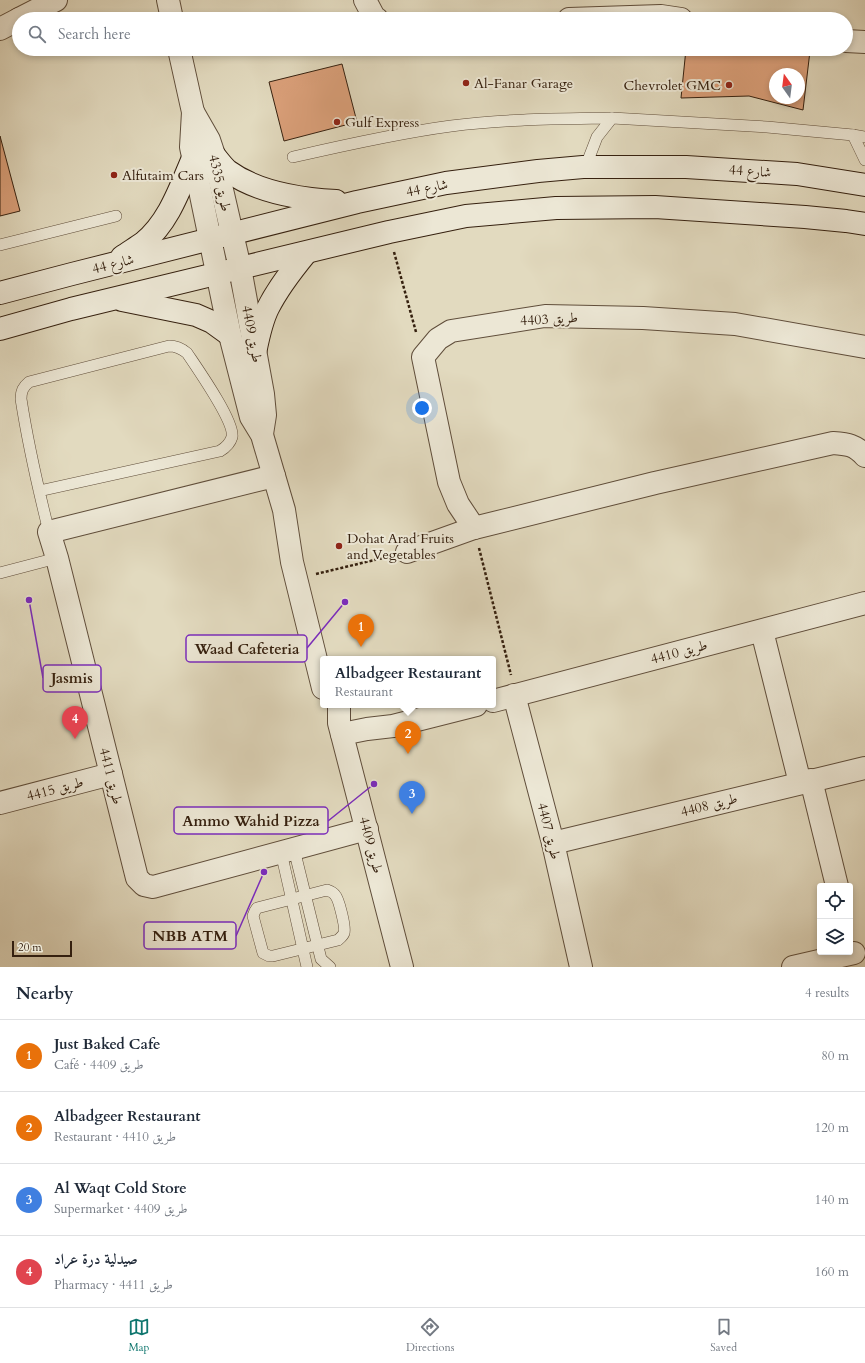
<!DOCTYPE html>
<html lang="en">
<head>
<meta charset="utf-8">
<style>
  :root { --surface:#fff; --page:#f6f6f7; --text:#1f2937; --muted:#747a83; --line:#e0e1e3; --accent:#0f766e }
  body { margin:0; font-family:Cardo,Amiri,serif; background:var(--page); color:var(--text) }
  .controls { position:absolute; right:12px; bottom:12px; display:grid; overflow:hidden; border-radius:4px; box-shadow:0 2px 6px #0003 }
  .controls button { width:36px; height:36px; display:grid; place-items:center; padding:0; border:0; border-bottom:1px solid var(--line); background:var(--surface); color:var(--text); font:20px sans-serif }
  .compass { position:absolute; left:769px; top:68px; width:36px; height:36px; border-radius:50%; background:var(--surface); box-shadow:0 2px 6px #0003; rotate:346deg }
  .scale { position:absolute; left:12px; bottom:10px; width:60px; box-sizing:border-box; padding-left:4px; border:2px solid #35200f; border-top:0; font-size:11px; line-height:14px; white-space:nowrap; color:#35200f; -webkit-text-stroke:3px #ece7d5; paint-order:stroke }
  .you { position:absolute; left:422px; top:408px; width:14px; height:14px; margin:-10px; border:3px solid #fff; border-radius:50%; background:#1a73e8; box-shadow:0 0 0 6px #1a73e833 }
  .badge { display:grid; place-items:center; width:26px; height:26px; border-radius:50%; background:var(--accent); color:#fff; font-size:13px; font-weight:700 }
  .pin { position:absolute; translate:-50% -33px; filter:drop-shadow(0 1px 2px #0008) }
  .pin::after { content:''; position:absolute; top:21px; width:14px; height:12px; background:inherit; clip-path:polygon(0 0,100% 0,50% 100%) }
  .popup { position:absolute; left:320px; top:656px; width:176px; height:52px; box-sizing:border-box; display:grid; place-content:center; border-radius:4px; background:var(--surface); filter:drop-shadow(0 1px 3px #0005); font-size:13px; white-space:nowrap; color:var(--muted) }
  .popup b { font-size:15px; color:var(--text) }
  .popup::after { content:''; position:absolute; left:50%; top:100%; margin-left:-8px; border:8px solid transparent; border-top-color:var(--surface) }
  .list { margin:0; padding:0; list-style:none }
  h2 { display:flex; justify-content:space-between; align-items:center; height:52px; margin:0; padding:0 16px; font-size:17px }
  h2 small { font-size:13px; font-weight:400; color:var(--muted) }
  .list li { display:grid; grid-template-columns:26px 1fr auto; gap:12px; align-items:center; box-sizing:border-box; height:72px; padding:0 16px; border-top:1px solid var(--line) }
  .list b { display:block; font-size:15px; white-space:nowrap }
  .list p { margin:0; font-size:13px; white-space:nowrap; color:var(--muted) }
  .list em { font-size:13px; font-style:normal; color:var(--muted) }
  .icon { flex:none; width:22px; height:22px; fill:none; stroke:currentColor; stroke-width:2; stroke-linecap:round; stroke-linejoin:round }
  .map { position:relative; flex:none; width:865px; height:967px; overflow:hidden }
  .search { position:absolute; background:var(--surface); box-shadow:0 2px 6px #0003; left:12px; right:12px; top:12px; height:44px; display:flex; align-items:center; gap:10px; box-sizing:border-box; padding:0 14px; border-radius:22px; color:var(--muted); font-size:15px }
  .sheet { height:340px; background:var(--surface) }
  nav { display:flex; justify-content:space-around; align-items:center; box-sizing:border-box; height:56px; border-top:1px solid var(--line); background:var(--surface); font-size:11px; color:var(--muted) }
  nav a { display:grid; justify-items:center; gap:2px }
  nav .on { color:var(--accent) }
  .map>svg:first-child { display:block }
</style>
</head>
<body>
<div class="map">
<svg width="865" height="967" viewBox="0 0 865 967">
  <rect width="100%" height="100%" fill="#e2dabf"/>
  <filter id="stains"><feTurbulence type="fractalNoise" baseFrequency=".005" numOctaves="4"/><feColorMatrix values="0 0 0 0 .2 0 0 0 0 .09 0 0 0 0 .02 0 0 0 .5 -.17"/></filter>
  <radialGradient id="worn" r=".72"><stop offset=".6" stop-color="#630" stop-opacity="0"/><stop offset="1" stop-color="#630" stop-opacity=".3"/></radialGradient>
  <g fill="#dba07a" stroke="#35200f" fill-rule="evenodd">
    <path d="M686,49H803L810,51L803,110L749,96L681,98ZM775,74H799V98H775Z"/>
    <polygon points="342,64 357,122 284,141 269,82"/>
    <polygon points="0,136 20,211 0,216"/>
  </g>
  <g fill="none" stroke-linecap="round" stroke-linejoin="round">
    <defs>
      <g id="lane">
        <polyline points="853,135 865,160"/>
        <path d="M293,157C345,145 398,133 451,126C504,119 558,119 612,118"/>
        <polyline points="583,167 587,163 597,137 612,118 767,127 853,135 865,137"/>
        <polyline points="0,245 116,216"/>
        <path d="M39,491L220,451C225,448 230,444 232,437C235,422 197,368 187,353C181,348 176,346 169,346L29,382C23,387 21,391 21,399C28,444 38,488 49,532"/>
        <polyline points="0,573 57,558"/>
        <polyline points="294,849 321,959 330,967"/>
        <polyline points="281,852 307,967"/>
        <path d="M327,890C330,891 333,892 335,895C339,899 346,928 344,933C343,936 340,938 338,940L273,956H269L263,953L253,916L255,911L257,908Z"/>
      </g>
      <g id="street">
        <polyline points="168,0 172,19"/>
        <polyline points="365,0 374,17 377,19"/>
        <polyline points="19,19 56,0"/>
        <polyline points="569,19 661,16 681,19"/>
        <polyline points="0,29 19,19"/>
        <polyline points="846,41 865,42"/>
        <polyline points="179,49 193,112 191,147 230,335 251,417 262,435 284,510 292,562 323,688"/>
        <polyline points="193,112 209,140 214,155 240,268 263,394 265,415 262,434"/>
        <polyline points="274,476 49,532 57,558 137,878 144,885 153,887 367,829"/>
        <polyline points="474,528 458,504 449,482 423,357 438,339 451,331 545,316 643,318 735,324 865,347"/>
        <path d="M407,552L474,528L655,483L833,443C848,444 855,445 865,456"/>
        <polyline points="762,631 800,783"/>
        <polyline points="514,695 553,843 581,967"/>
        <polyline points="493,701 865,603"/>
        <polyline points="339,705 339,723 402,967"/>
        <polyline points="342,734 367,729 393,726 476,705"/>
        <polyline points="811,780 837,886"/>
        <polyline points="0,803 111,774"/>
        <polyline points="553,843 865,768"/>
        <polyline points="793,967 854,953"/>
      </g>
      <g id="secondary">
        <path d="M214,155C218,160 223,167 228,171C258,193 300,199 336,201"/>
        <path d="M122,257C129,252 136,248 143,243C169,222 180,188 193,158"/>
        <polyline points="0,293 72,274 357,202 446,183 538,171 583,167 686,167 797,174 865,185"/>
        <polyline points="122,300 196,315 212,322 230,335"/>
        <polyline points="0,329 71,309 389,232 466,216 556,208 655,207 805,217 846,221 865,224"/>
        <path d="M255,353C258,338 261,322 268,308C278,288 292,270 306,253"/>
      </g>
    </defs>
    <use href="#lane" stroke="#604e3b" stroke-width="12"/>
    <use href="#street" stroke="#604e3b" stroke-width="24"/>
    <use href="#secondary" stroke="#35200f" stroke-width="24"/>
    <g stroke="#35200f" stroke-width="2.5" stroke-dasharray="3 2" stroke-linecap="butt">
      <polyline points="394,252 416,332"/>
      <polyline points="479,548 511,675"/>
      <polyline points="316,574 387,557"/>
    </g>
    <use href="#lane" stroke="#ece7d5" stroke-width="11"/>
    <use href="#street" stroke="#ece7d5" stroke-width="22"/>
    <use href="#secondary" stroke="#ece7d5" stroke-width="22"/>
  </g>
  <g fill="#8f2418" stroke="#ece7d5" stroke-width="1.5">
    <circle cx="466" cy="83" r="4"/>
    <circle cx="729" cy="85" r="4"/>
    <circle cx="337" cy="122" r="4"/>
    <circle cx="114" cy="175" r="4"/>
    <circle cx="339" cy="546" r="4"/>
  </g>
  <g text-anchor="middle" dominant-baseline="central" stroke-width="4" stroke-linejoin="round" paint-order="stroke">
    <g font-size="14" fill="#35200f" stroke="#ece7d5" text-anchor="start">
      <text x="474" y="83">Al-Fanar Garage</text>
      <text x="721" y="85" text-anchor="end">Chevrolet GMC</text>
      <text x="345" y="122">Gulf Express</text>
      <text x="122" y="175">Alfutaim Cars</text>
      <text x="347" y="538">Dohat Arad Fruits<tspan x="347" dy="16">and Vegetables</tspan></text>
    </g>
    <g font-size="14" fill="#35200f" stroke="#ece7d5">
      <text transform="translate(750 171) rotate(4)">شارع 44</text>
      <text transform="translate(220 183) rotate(77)">طريق 4335</text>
      <text transform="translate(427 188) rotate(-11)">شارع 44</text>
      <text transform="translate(113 264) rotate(-14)">شارع 44</text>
      <text transform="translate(549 319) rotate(-3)">طريق 4403</text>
      <text transform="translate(252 334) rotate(79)">طريق 4409</text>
      <text transform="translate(679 652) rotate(-15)">طريق 4410</text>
      <text transform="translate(111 776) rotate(76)">طريق 4411</text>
      <text transform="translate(55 789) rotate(-15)">طريق 4415</text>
      <text transform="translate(709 805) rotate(-14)">طريق 4408</text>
      <text transform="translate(549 831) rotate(76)">طريق 4407</text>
      <text transform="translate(371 845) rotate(75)">طريق 4409</text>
    </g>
  </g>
  <path fill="none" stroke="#7b2cbf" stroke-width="1.5" d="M345 602L307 648M29 600L43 678M374 784L328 821M264 872L236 936"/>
  <g fill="#7b2cbf" stroke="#ece7d5" stroke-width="1.5">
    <circle cx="345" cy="602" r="4"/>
    <circle cx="29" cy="600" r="4"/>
    <circle cx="374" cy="784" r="4"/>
    <circle cx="264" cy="872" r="4"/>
  </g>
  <g fill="#ece7d5" stroke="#7b2cbf" stroke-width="1.5">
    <rect x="186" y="635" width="121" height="27" rx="4"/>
    <rect x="43" y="665" width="58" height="27" rx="4"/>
    <rect x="174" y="807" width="154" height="27" rx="4"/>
    <rect x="144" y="922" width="92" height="27" rx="4"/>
  </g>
  <g font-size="15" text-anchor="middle" font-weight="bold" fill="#35200f">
    <text x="247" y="654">Waad Cafeteria</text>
    <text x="72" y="683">Jasmis</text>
    <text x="251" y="826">Ammo Wahid Pizza</text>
    <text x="190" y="941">NBB ATM</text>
  </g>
  <rect width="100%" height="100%" filter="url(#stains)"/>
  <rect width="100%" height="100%" fill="url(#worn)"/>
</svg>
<div class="controls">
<button><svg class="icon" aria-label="locate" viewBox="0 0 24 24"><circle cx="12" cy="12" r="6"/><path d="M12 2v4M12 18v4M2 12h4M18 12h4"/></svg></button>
<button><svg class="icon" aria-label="layers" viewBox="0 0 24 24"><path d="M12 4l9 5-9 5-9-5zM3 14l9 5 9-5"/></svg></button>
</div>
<svg class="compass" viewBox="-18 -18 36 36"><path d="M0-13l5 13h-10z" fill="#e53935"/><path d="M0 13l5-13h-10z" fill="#747a83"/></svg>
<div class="scale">20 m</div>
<div class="you"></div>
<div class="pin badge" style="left:361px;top:647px;background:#e8710a">1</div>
<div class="pin badge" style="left:408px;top:754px;background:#e8710a">2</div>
<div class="popup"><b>Albadgeer Restaurant</b>Restaurant</div>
<div class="pin badge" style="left:412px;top:814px;background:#3f7fe0">3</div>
<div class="pin badge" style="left:75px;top:739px;background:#e0444e">4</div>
<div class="search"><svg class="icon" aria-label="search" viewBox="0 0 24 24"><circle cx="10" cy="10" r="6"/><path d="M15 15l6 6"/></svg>Search here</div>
</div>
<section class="sheet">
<h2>Nearby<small>4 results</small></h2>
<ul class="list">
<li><span class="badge" style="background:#e8710a">1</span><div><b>Just Baked Cafe</b><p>Café · طريق 4409</p></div><em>80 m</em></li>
<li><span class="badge" style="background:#e8710a">2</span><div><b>Albadgeer Restaurant</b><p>Restaurant · طريق 4410</p></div><em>120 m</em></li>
<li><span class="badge" style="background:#3f7fe0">3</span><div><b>Al Waqt Cold Store</b><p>Supermarket · طريق 4409</p></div><em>140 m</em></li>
<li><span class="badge" style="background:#e0444e">4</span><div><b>صيدلية درة عراد</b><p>Pharmacy · طريق 4411</p></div><em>160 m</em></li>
</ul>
</section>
<nav>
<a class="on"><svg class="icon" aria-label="map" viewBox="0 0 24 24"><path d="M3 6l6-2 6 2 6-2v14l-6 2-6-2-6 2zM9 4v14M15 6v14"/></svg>Map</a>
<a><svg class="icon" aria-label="directions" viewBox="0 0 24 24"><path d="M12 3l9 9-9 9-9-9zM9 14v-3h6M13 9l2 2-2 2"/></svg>Directions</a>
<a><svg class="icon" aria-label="saved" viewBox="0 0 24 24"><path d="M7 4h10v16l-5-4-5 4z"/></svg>Saved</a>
</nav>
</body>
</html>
